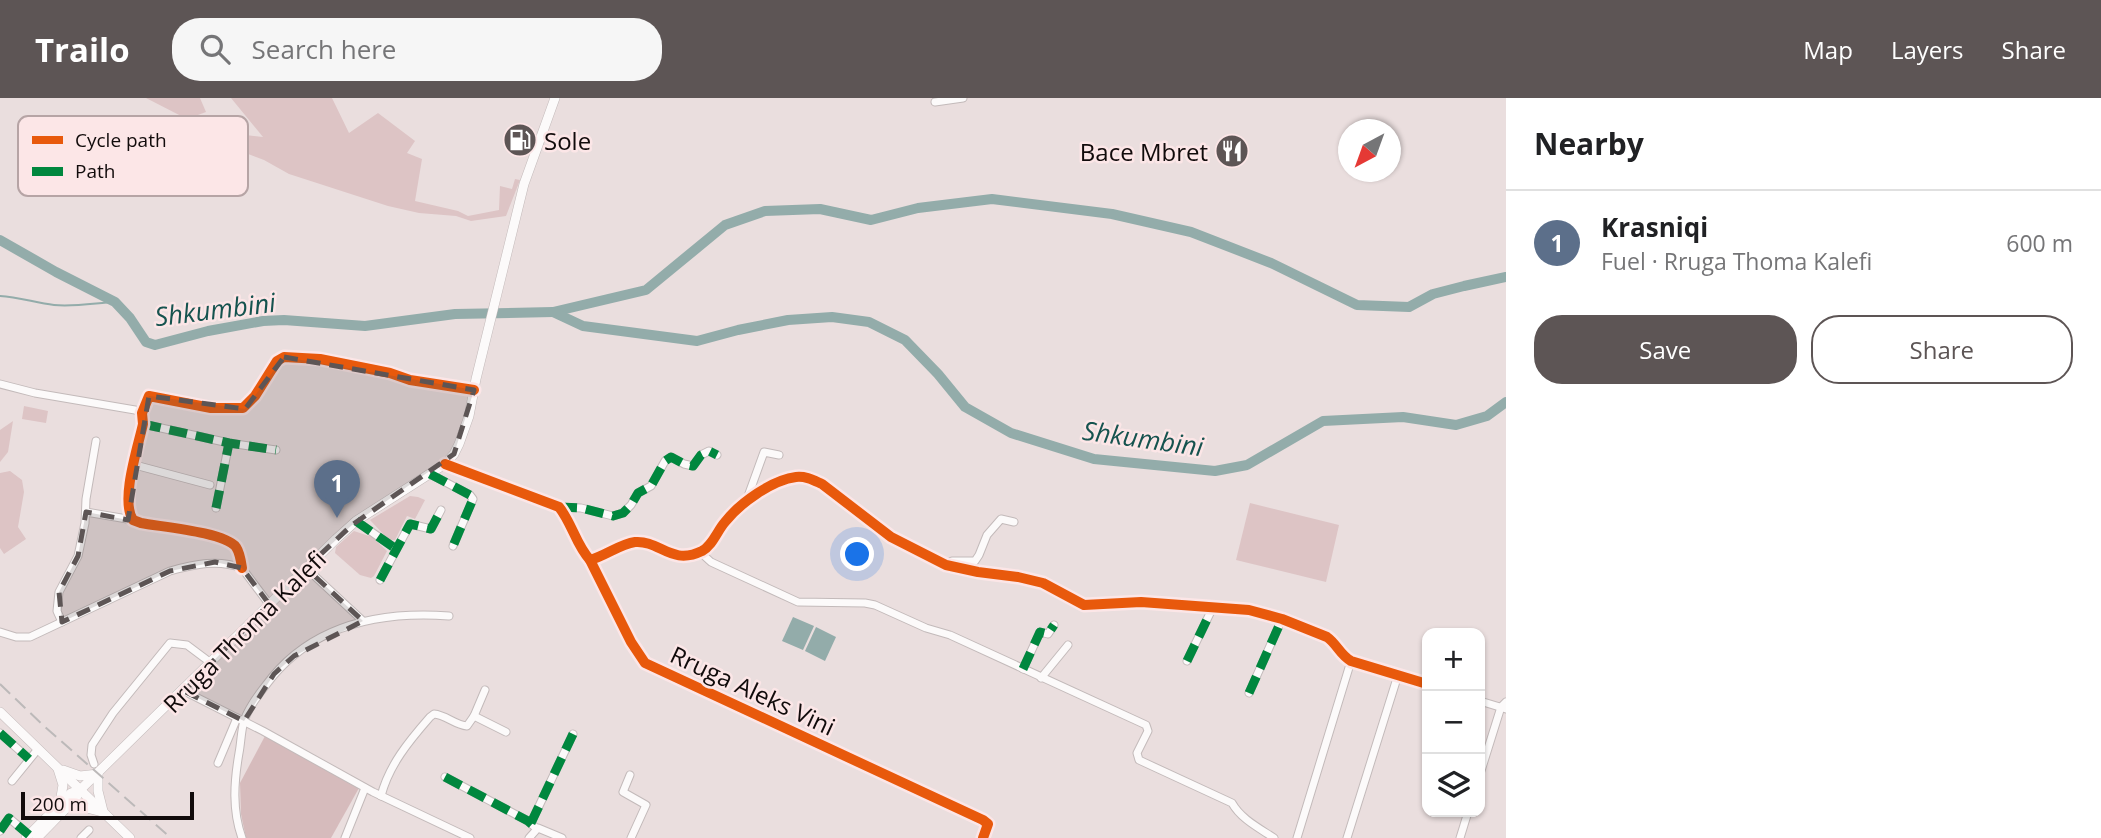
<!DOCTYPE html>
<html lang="en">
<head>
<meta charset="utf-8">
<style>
  :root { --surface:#fff; --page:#f6f6f6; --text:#202124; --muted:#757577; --line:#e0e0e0; --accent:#5d5555 }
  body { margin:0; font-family:"Open Sans",sans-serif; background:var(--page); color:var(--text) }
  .controls { position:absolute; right:21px; bottom:21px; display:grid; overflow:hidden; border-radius:14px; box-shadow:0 2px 5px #0004 }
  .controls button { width:63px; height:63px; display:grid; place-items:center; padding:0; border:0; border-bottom:2px solid var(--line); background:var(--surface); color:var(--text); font:35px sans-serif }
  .compass { position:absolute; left:1338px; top:21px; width:63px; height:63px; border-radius:50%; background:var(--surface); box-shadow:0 2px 5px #0004; rotate:221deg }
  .scale { position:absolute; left:21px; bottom:18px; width:173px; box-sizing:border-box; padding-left:7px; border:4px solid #110b0b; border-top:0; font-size:19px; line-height:24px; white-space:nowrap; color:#110b0b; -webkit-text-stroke:5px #fce6e7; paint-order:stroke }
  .you { position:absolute; left:858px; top:457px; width:24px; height:24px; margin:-18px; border:5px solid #fff; border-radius:50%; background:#1a73e8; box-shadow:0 0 0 10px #1a73e833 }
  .badge { display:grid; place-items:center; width:46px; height:46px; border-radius:50%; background:var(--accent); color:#fff; font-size:23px; font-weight:700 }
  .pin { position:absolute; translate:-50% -58px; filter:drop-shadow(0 2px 4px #0008) }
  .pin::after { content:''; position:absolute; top:37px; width:24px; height:21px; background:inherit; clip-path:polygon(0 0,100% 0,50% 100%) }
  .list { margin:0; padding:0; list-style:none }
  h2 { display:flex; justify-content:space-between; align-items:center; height:91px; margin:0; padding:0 28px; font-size:30px }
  h2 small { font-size:23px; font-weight:400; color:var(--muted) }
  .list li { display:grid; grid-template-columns:46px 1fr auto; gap:21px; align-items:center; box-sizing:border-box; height:105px; padding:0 28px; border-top:2px solid var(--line) }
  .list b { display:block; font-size:26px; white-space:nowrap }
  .list p { margin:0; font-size:23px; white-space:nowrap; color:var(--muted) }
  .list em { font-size:23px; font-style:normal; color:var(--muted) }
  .actions { display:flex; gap:14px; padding:21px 28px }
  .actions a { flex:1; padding:16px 0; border:2px solid var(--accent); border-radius:28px; text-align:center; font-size:24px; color:var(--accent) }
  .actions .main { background:var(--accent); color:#fff }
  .icon { flex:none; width:38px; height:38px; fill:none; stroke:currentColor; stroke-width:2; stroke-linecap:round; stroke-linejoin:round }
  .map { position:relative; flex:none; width:1506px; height:740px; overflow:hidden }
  header { display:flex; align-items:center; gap:42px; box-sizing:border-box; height:98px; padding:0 35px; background:var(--accent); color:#fff }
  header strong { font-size:33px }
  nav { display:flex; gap:38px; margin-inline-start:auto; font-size:24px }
  .search { width:490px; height:63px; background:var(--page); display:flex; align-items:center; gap:18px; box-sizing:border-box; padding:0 24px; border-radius:28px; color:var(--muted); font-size:26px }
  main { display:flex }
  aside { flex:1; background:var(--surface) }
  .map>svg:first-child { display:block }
</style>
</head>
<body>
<header>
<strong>Trailo</strong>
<div class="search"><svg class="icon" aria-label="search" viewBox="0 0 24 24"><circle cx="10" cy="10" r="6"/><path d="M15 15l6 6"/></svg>Search here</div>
<nav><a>Map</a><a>Layers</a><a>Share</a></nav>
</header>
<main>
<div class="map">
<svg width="1506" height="740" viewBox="0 0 1506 740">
  <rect width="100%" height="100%" fill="#eadede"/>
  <g fill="#ddc4c5">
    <polygon points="146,0 200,0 206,14 187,21"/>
    <polygon points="231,0 332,0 349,35 378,15 415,43 407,55 422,61 415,103 458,113 468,118 499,112 500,88 512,91 515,81 520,82 506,118 471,123 456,118 419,115 388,108 289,76 264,62 222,46 220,34 263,39"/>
    <polygon points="24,308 48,313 46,325 22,321"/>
    <polygon points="13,323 8,354 0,364 0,332"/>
    <polygon points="10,373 22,382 24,394 18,429 26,441 4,456 0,450 0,375"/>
    <polygon points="410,398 418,399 425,402 415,421 407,418 395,442 389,442 370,422"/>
    <polygon points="1250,405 1339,427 1326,484 1236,462"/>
    <polygon points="354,433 372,439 387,453 374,478 371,480 360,477 335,455 336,449"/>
  </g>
  <polygon fill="#d6bbbc" points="265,638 359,690 331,740 246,740 241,716 240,685"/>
  <g fill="#93acaa">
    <polygon points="793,519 814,528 803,552 782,543"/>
    <polygon points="816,529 836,539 825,563 805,553"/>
  </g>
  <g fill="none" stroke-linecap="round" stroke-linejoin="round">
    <path stroke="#93acaa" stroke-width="2" d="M0,198C19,199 36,205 54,207C74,209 96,205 115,204"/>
    <g stroke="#93acaa" stroke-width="10">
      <polyline points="0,142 56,174 115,204 130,220 146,244 155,247 208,233 263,223 284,222 365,228 455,216 553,214 646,192 725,127 765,113 820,111 871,122 918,110 992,101 1112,116 1191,134 1271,165 1357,207 1409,209 1433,196 1464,188 1506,179"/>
      <polyline points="553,214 583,228 697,243 738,232 788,222 832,219 869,224 905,242 938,276 965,309 1011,335 1094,361 1215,373 1247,367 1323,323 1403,319 1456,327 1487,318 1506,304"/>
    </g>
    <defs>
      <g id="minor">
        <polyline points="935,4 963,0"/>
        <polyline points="0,286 35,295 135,312 142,315"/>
        <polyline points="143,326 229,345 276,352"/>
        <path d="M445,366L559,409C572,425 576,447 590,462L631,544L645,565L983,722L988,726L983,740"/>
        <polyline points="135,367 210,387"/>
        <polyline points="430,376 470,397 473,401 453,448"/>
        <polyline points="747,401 764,354 779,357"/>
        <polyline points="559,409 581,410 613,418 623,415 631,407 638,395 651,388 665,363 671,359 684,366 693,368 701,357 709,353 717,357"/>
        <polyline points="216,410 229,345"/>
        <polyline points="86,414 133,422"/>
        <polyline points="356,423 396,451"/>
        <path d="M700,454L711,464L798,504L865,505L875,507L926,530L950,537L1146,627L1148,633L1137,655L1139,662L1232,705C1241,721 1259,730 1274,740"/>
        <path d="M590,462C605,458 620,446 635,444C660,442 671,468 702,453C713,447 717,433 725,424C740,405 772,382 796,379C806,378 813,382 822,386L891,439L946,467L978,474L1018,479L1043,485L1084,507L1141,504L1249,512L1282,521L1327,539C1337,546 1340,557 1351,563L1427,586"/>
        <polyline points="946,467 952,463 975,463 979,457 987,437 1001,421 1014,424"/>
        <path d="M242,470C241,463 240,455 236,449C224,434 162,429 141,425L133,422C120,402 138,349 143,326L142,315L149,298L211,310H243L255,298L277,263L284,259L320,261L390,275L410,282L474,292"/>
        <polyline points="306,470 363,523"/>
        <polyline points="380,482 410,426 431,431 441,412"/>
        <polyline points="62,524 57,513 59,494 78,458 85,425 86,401 96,343"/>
        <path d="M0,534L16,539H30L170,473C195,466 218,461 242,470L269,506"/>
        <polyline points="1187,563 1213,509"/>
        <polyline points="1023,571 1040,534 1048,536 1054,527"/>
        <polyline points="1041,580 1068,547"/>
        <polyline points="184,593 263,633 373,694 470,740"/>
        <polyline points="1249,595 1282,521"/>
        <polyline points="1480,603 1506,611"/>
        <polyline points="474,618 506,634"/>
        <polyline points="0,635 29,661"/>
        <polyline points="218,665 237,620"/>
        <polyline points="94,666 91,657 92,647 113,615 170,545 187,547 211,565"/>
        <polyline points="1480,676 1501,609 1506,604"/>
        <polyline points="630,677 623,694 646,707 631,740"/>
        <polyline points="445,679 528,723 536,730"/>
        <polyline points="12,683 38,651"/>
        <path d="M381,698C389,667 409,643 430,619L434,616C446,617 455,627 467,628L474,618L485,592"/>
        <polyline points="531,725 573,636"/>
        <polyline points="0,733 9,720 29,737"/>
        <polyline points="81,740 89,732"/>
        <path d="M242,740C232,712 234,684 239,655C241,645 241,633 244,623C248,611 258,597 266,587C310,527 380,513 449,518"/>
        <polyline points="345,740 365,690"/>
        <polyline points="529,740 538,730 562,740"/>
        <polyline points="1297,740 1351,563"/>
        <polyline points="1347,740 1398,577"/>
        <polyline points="1460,740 1468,714"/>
      </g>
      <g id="major">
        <polyline points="0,614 130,740"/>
        <polyline points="58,671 63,687 60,705"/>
        <polyline points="63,672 80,678 98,676 98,693 103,713"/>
        <polyline points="68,710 83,709 102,714"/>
        <polyline points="26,740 71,695 80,692"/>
        <polyline points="37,740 76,700 80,692 336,441 356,423 445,366 454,356 459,346 469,318 476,281 524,86 555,0"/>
      </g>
    </defs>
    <use href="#minor" stroke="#c3baba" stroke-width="9"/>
    <use href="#major" stroke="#c3baba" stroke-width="10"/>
    <use href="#minor" stroke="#fcfafa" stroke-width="7"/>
    <use href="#major" stroke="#fcfafa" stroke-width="9"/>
    <polyline stroke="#bcb9b9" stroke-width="2" stroke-dasharray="14 7" stroke-linecap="butt" points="0,586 44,628 171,740"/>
    <g stroke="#00873e" stroke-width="9" stroke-dasharray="18 9" stroke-linecap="butt">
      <polyline points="143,326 229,345 276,352"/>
      <polyline points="430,376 470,397 473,401 453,448"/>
      <polyline points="559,409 581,410 613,418 623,415 631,407 638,395 651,388 665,363 671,359 684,366 693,368 701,357 709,353 717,357"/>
      <polyline points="216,410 229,345"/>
      <polyline points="356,423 396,451"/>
      <polyline points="380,482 410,426 431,431 441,412"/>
      <polyline points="1187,563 1213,509"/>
      <polyline points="1023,571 1040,534 1048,536 1054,527"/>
      <polyline points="1249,595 1282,521"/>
      <polyline points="0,635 29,661"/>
      <polyline points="445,679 528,723 536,730"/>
      <polyline points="531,725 573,636"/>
      <polyline points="0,733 9,720 29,737"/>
    </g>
    <defs>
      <g id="cycleway">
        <path d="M445,366L559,409C572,425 576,447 590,462L631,544L645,565L983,722L988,726L983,740"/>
        <path d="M590,462C605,458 620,446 635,444C660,442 671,468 702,453C713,447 717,433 725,424C740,405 772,382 796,379C806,378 813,382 822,386L891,439L946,467L978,474L1018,479L1043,485L1084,507L1141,504L1249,512L1282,521L1327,539C1337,546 1340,557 1351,563L1427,586"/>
        <path d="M242,470C241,463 240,455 236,449C224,434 162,429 141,425L133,422C120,402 138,349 143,326L142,315L149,298L211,310H243L255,298L277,263L284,259L320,261L390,275L410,282L474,292"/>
      </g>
    </defs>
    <use href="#cycleway" stroke="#fce6e7" stroke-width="15"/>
    <use href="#cycleway" stroke="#e8590c" stroke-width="10"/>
  </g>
  <path fill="#5d5555" fill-opacity="0.2" stroke="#5d5555" stroke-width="5" stroke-dasharray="14 9" stroke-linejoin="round" d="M284,259L474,292L454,356L352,427L306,470L363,523L294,558L274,576L244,623L184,593L269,506L242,470L215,464L170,473L62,524L59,494L78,458L86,414L128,422L149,298L245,311Z"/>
  <defs>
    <symbol id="fuel-disc" viewBox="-11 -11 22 22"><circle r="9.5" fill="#5d5555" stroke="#fce6e7"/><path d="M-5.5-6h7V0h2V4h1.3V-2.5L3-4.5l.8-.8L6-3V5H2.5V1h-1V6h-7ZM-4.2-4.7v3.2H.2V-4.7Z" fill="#fff"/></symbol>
    <symbol id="restaurant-disc" viewBox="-11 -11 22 22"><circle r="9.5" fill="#5d5555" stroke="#fce6e7"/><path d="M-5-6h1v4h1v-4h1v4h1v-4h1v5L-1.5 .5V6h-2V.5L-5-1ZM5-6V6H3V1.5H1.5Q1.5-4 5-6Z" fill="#fff"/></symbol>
  </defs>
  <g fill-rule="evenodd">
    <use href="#fuel-disc" x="501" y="23" width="38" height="38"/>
    <use href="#restaurant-disc" x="1213" y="34" width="38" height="38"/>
  </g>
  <g text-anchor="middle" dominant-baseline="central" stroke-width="5" stroke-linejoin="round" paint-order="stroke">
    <g font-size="24" fill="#110b0b" stroke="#fce6e7" text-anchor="start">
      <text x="544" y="42">Sole</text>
      <text x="1208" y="53" text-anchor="end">Bace Mbret</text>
    </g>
    <g font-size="24" fill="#110b0b" stroke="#fce6e7">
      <text transform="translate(244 533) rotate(-45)">Rruga Thoma Kalefi</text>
      <text transform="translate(753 592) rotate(25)">Rruga Aleks Vini</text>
    </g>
    <g font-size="26" font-style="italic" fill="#16534f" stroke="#fce6e7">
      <text transform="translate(215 211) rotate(-7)">Shkumbini</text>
      <text transform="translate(1143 340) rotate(8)">Shkumbini</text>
    </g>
  </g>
  <rect x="18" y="18" width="230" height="80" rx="10" fill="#fce6e7" stroke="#b6a4a5" stroke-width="2"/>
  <rect x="32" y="38" width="31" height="8" fill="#e8590c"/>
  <rect x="32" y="69" width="31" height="9" fill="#00873e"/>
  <g font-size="19" fill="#110b0b">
    <text x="75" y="49">Cycle path</text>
    <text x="75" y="80">Path</text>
  </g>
</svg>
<div class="controls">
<button>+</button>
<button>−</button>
<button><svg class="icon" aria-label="layers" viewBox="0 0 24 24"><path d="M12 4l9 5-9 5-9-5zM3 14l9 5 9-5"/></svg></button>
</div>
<svg class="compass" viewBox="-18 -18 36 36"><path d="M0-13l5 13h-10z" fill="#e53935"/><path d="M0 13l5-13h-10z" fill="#757577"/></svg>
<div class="scale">200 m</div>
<div class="you"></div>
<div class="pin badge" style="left:337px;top:420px;background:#5c6f8a">1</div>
</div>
<aside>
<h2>Nearby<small></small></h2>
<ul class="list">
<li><span class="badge" style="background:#5c6f8a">1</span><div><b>Krasniqi</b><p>Fuel · Rruga Thoma Kalefi</p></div><em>600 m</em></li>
</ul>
<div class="actions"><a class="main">Save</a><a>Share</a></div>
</aside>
</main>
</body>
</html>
